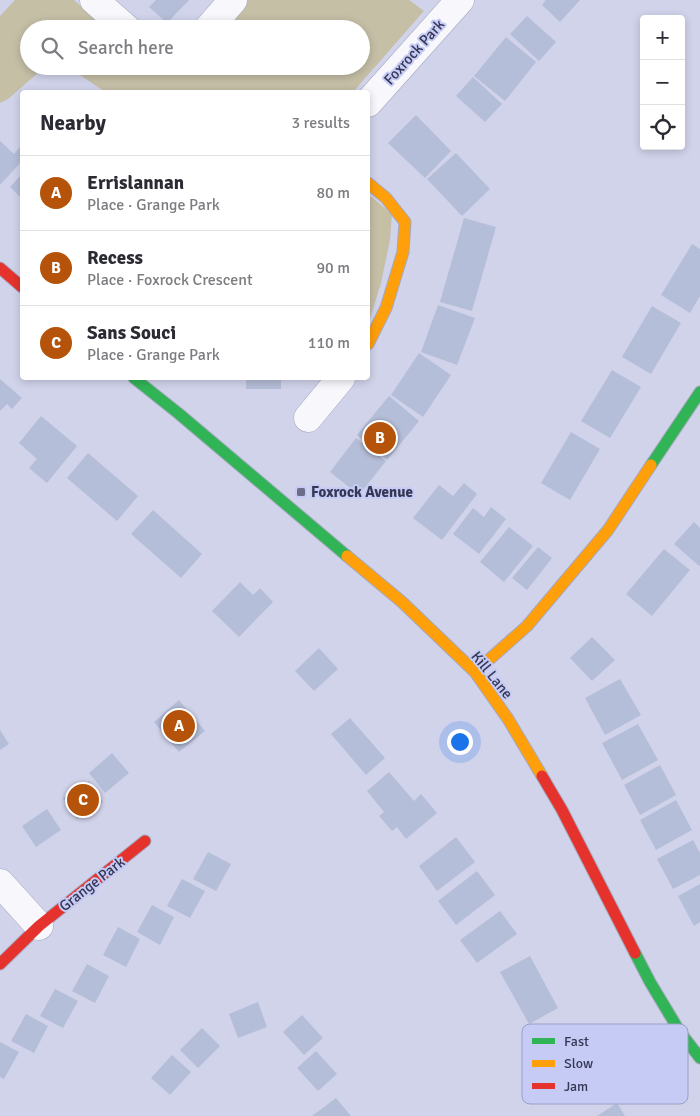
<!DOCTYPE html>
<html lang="en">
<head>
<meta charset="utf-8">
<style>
  :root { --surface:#fff; --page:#f2f2f3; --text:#2b2b33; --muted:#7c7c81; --line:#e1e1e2; --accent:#b45309 }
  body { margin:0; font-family:Signika,sans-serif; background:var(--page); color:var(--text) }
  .controls { position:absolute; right:15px; top:15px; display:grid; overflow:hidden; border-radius:5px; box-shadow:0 2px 8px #0003 }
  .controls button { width:45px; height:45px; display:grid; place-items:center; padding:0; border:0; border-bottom:1px solid var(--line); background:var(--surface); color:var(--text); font:25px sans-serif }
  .you { position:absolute; left:459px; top:741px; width:18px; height:18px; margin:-12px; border:4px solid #fff; border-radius:50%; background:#1a73e8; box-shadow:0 0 0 8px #1a73e833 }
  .badge { display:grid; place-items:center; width:32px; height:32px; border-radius:50%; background:var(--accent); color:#fff; font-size:16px; font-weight:700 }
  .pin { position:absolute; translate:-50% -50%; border:2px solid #fff; box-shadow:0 1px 5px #0006 }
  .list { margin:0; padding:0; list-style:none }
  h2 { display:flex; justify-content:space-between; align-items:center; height:65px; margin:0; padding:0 20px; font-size:21px }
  h2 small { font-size:16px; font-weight:400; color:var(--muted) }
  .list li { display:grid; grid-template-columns:32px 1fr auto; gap:15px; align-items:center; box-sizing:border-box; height:75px; padding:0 20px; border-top:1px solid var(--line) }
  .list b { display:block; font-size:19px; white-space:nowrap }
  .list p { margin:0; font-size:16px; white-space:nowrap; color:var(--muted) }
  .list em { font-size:16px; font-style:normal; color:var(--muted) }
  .icon { flex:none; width:28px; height:28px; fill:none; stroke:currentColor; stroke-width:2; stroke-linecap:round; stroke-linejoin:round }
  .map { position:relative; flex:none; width:700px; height:1116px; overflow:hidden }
  .search { position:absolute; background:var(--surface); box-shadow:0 2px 8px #0003; left:20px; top:20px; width:350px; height:55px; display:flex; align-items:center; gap:12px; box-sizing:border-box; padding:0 18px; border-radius:28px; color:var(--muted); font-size:19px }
  .panel { position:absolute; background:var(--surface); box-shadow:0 2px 8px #0003; left:20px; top:90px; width:350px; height:290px; border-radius:5px }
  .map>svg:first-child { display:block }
</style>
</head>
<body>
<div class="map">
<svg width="700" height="1116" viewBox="0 0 700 1116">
  <rect width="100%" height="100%" fill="#d1d3eb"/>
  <g fill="#c5bfa6">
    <polygon points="15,0 74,0 107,29 29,29 29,66 46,66 8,99 0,103 0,16"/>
    <polygon points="248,0 409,0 424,11 353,92 105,92 67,66 154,66 171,69 188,66 361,66 361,29 224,29"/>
    <polygon points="368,194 392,214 390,240 381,283 368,325"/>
  </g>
  <g fill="#b5bed8">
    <polygon points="156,0 189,0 167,23 149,7"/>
    <polygon points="546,0 580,0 560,22 542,5"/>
    <polygon points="527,16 556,42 539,61 510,34"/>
    <polygon points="506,37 536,62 505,101 474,76"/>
    <polygon points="473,77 502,104 485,122 456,96"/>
    <polygon points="416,115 451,151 425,178 388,143"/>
    <polygon points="0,141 14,154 22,145 22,161 0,185"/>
    <polygon points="456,153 490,189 462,216 427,179"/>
    <polygon points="22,174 22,199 10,187"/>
    <polygon points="464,218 496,227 472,311 440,302"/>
    <polygon points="692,244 700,249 700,296 690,313 661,295"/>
    <polygon points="438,305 475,318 457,365 421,352"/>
    <polygon points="652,306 681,323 651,374 622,357"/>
    <polygon points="419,353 451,375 423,417 391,395"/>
    <polygon points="612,370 641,387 610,438 581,421"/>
    <rect x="246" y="378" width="35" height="11"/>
    <polygon points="0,379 22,398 12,409 7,404 0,411"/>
    <polygon points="389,396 419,421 387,460 357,435"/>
    <polygon points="41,416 77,446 47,483 29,468 37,459 19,443"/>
    <polygon points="571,432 600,449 570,500 541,483"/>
    <polygon points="356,438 386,461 359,495 330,472"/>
    <polygon points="88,453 138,496 117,521 67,478"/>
    <polygon points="464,483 477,494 442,540 413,518 439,485 453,496"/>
    <polygon points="491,507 506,519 479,554 453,534 473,508 484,517"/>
    <polygon points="153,510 202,554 181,578 131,534"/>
    <polygon points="694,522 700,528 700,565 699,566 674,544"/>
    <polygon points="509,527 533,546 504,582 480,562"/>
    <polygon points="538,547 552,558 527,590 512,578"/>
    <polygon points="664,549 690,570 652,616 626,594"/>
    <polygon points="240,582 253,595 260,588 273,602 239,637 212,611"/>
    <polygon points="592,637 615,660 592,681 570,658"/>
    <polygon points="319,648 338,669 314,691 295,671"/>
    <polygon points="620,679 641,715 605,735 585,698"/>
    <polygon points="179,700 205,731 179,752 154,722"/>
    <polygon points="350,718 385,758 366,775 331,734"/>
    <polygon points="638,724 658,760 622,780 602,743"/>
    <polygon points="0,730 9,744 0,750"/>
    <polygon points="112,753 129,773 105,793 89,773"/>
    <polygon points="660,765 676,795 640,815 624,785"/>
    <polygon points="389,772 414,801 421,794 437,813 406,839 397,827 392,831 379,816 384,812 367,791"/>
    <polygon points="89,781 103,802 77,819 63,798"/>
    <polygon points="676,800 692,830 656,850 640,820"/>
    <polygon points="47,809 61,830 36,847 22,826"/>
    <polygon points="456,837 475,862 437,891 419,866"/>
    <polygon points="693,840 700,853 700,875 673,889 657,859"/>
    <polygon points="208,852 231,864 216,891 193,879"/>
    <polygon points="477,871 495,895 456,925 438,901"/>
    <polygon points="182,879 205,891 190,918 167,906"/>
    <polygon points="700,884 700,922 694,926 678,896"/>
    <polygon points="152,905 174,917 160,945 137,932"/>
    <polygon points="500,911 517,934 477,963 460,940"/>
    <polygon points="118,927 140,939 126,967 103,955"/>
    <polygon points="530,956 558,1008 529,1024 500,972"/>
    <polygon points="87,964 109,976 95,1003 72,991"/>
    <polygon points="55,989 78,1001 63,1028 40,1016"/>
    <polygon points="258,1002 267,1027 238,1038 229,1014"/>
    <polygon points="26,1014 48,1026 34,1053 11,1041"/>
    <polygon points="302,1015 323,1038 304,1055 283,1032"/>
    <polygon points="202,1028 220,1046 198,1068 180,1050"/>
    <polygon points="0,1042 19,1052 4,1079 0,1077"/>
    <polygon points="316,1051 337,1074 318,1091 297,1068"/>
    <polygon points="172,1055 191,1072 170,1095 151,1078"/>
    <polygon points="336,1098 351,1116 312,1116"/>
    <polygon points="617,1103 625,1116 597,1116"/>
  </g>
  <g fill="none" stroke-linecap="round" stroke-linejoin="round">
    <defs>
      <g id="street">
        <polyline points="94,0 127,29"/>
        <polyline points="208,29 233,0"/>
        <polyline points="368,103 460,0"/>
        <polyline points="308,418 341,378"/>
        <polyline points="0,883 39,926"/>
      </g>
      <g id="fast">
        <polyline points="134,378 178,413 347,556"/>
        <polyline points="651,465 700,392"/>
        <polyline points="635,953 650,982 680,1032 700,1058"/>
      </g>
      <g id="slow">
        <polyline points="368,183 386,198 405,222 403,252 386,308 368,344"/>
        <polyline points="347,556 402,602 475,672 508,719 542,776"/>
        <polyline points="475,672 527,626 608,530 651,465"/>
      </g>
      <g id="jam">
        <polyline points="0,268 22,287"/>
        <polyline points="542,776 562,810 635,953"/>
        <polyline points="0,964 39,926 145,841"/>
      </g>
    </defs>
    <use href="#street" stroke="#a6a8bf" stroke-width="29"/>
    <use href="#fast" stroke="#a6a8bf" stroke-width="13"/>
    <use href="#slow" stroke="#a6a8bf" stroke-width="13"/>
    <use href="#jam" stroke="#a6a8bf" stroke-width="13"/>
    <use href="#street" stroke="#f8f8fc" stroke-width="28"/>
    <use href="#fast" stroke="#30b455" stroke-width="11"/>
    <use href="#slow" stroke="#ff9f0a" stroke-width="11"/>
    <use href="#jam" stroke="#e5322d" stroke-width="11"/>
  </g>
  <rect fill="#6c6e89" stroke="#c6cbf6" stroke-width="2" x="296" y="487" width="10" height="10" rx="2.5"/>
  <g text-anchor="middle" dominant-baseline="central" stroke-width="4" stroke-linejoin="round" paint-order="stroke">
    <g font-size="15" fill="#353754" stroke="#c6cbf6">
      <text transform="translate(414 52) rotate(-48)">Foxrock Park</text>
      <text transform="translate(492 675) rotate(51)">Kill Lane</text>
      <text transform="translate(92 884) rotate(-38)">Grange Park</text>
    </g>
    <g font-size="15" font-weight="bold" fill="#353754" stroke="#c6cbf6" text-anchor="start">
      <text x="311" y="492">Foxrock Avenue</text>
    </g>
  </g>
  <rect x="522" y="1024" width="166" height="80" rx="8" fill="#c6cbf6" stroke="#9a9fc5" stroke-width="1"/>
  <rect x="532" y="1038" width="23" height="6" fill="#30b455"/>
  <rect x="532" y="1060" width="23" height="7" fill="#ff9f0a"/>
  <rect x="532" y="1083" width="23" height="6" fill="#e5322d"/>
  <g font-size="14" fill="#353754">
    <text x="564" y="1046">Fast</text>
    <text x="564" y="1068">Slow</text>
    <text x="564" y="1091">Jam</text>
  </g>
</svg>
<div class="controls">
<button>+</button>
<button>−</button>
<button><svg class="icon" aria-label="locate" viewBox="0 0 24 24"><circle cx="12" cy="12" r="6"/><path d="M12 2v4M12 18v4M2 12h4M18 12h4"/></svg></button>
</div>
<div class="you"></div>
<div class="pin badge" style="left:179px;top:726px">A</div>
<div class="pin badge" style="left:380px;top:438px">B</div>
<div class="pin badge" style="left:83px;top:800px">C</div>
<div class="search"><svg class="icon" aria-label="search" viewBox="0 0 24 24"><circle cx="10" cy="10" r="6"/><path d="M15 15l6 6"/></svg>Search here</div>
<section class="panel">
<h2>Nearby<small>3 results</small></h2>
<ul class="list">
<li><span class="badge">A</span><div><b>Errislannan</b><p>Place · Grange Park</p></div><em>80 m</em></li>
<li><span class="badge">B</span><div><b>Recess</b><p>Place · Foxrock Crescent</p></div><em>90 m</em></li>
<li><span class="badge">C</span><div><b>Sans Souci</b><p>Place · Grange Park</p></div><em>110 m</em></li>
</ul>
</section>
</div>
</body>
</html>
